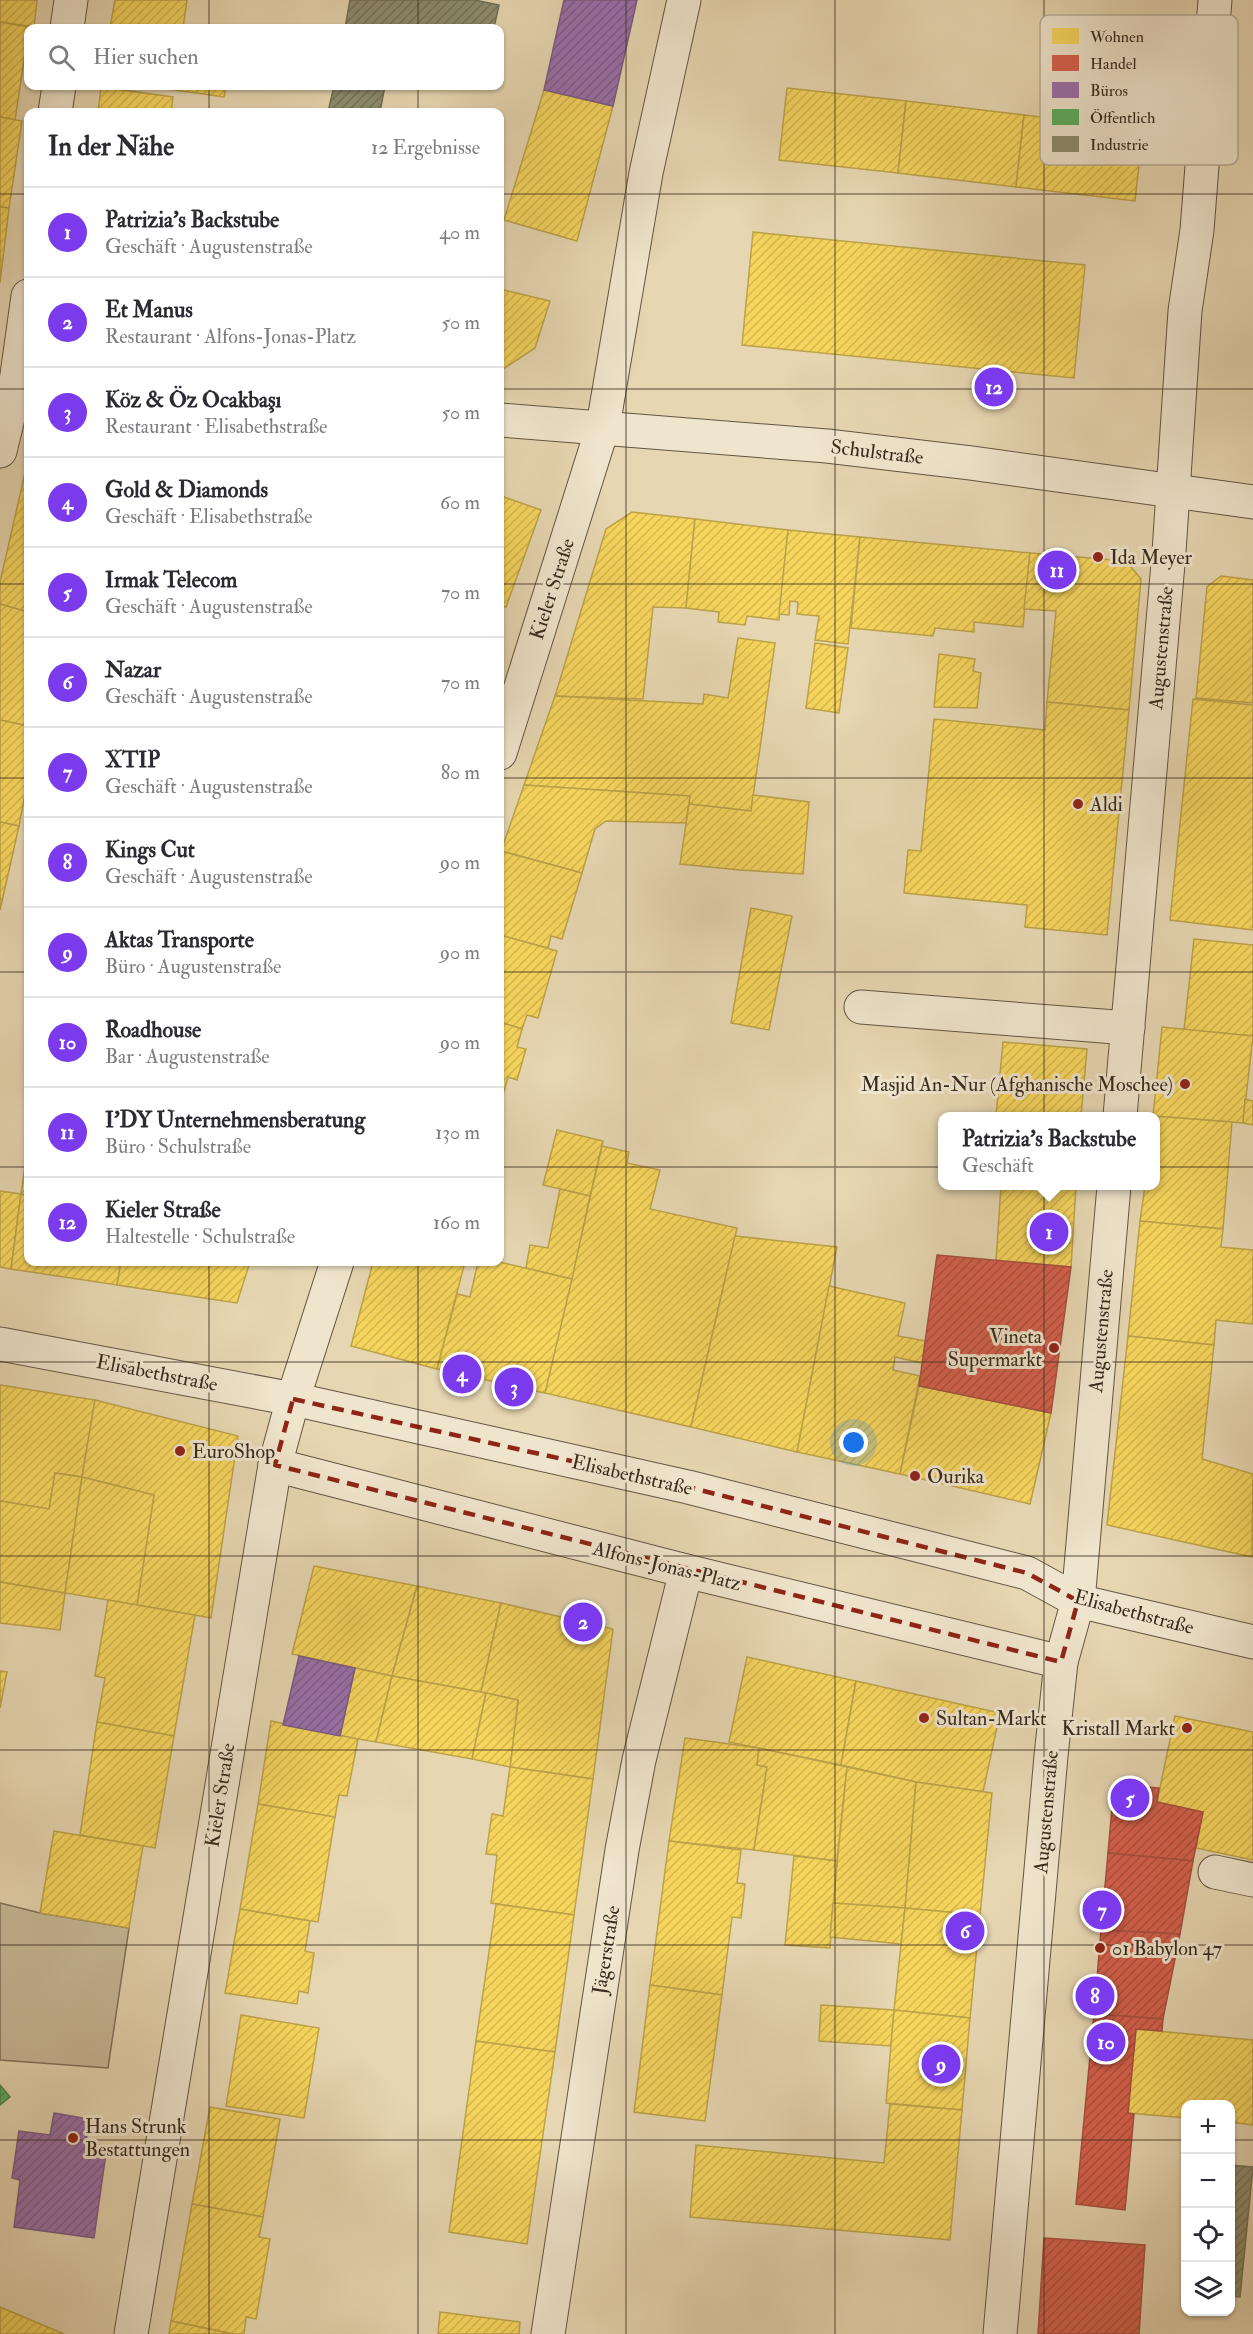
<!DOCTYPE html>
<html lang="de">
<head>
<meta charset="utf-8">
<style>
  :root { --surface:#fff; --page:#f2f2f3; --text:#2b2b33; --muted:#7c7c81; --line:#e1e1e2; --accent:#7c3aed }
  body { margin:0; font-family:"IM FELL Double Pica",serif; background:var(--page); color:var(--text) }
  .controls { position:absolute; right:18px; bottom:18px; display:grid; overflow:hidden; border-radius:12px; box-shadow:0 2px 4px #0004 }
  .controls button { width:54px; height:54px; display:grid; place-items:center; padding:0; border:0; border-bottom:2px solid var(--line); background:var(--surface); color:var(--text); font:30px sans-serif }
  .you { position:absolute; left:854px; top:1443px; width:21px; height:21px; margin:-15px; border:4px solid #fff; border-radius:50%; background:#1a73e8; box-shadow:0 0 0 9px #1a73e833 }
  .badge { display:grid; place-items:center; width:39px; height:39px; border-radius:50%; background:var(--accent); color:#fff; font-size:20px; font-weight:700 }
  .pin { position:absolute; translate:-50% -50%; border:3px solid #fff; box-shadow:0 2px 6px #0006 }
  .popup { position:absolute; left:938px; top:1112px; width:222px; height:78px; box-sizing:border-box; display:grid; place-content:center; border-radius:12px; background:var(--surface); filter:drop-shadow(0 2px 4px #0005); font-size:20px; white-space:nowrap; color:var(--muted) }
  .popup b { font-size:22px; color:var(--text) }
  .popup::after { content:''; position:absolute; left:50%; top:100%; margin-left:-12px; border:12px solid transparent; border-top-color:var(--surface) }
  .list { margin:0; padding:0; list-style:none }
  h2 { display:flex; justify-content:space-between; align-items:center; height:78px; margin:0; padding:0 24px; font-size:26px }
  h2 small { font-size:20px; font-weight:400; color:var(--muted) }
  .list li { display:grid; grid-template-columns:39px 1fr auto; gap:18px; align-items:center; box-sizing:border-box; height:90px; padding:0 24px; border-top:2px solid var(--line) }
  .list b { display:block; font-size:22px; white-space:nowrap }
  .list p { margin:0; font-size:20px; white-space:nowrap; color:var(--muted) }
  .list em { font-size:20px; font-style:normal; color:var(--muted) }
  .icon { flex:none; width:33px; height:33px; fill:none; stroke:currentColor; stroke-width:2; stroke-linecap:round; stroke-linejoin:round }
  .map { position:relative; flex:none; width:1253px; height:2334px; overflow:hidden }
  .search { position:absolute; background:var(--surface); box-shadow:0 2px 4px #0004; left:24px; top:24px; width:480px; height:66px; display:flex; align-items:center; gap:15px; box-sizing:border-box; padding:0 21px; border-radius:12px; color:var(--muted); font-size:22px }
  .panel { position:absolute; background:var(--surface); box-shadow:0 2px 4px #0004; left:24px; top:108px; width:480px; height:1158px; border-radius:12px }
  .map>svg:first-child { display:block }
</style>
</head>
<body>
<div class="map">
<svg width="1253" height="2334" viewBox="0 0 1253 2334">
  <defs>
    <pattern id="homes-hatch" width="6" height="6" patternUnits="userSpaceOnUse" patternTransform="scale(1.5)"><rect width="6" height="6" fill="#f6d55c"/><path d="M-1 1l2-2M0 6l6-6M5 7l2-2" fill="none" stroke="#d4b750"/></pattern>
    <pattern id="shops-hatch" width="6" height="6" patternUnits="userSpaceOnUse" patternTransform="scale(1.5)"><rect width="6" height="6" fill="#d6604d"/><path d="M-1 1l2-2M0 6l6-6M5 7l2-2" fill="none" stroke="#ae4f3f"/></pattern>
    <pattern id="offices-hatch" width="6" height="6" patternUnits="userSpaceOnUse" patternTransform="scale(1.5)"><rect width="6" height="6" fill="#9970ab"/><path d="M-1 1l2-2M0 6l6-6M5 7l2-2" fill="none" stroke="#7e5c8b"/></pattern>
    <pattern id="public-hatch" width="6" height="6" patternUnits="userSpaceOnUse" patternTransform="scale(1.5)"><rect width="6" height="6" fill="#5aae61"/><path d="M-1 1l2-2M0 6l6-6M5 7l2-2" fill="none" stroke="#4b8e4f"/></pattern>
    <pattern id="industry-hatch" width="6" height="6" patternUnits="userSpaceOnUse" patternTransform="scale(1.5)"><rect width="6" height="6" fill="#8c8c6e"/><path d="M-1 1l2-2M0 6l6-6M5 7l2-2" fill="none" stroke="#73735a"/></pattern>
  </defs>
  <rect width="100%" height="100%" fill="#e6d6b1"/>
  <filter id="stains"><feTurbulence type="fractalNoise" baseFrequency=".00333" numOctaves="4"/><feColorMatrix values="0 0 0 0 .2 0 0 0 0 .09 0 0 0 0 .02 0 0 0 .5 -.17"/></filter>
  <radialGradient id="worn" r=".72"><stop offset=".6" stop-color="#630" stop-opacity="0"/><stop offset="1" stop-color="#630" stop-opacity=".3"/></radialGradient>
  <polygon fill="#c8b998" stroke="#7f725b" stroke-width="1.5" points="0,1903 40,1913 129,1928 108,2068 0,2060"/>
  <g fill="url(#homes-hatch)" stroke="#bca249" stroke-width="1.5">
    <polygon points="0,0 37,0 34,27 0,22"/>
    <polygon points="115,0 187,0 183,28 110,28"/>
    <polygon points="0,22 29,27 15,120 0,117"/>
    <polygon points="146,86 226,86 224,97"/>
    <polygon points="101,87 173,97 171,112 98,112"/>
    <polygon points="787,88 906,101 898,173 779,160"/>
    <polygon points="544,90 613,106 577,241 504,220"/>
    <polygon points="906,101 1024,115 1016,187 898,173"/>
    <polygon points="1024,115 1143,129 1135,201 1016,187"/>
    <polygon points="0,117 22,121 9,208 0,207"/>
    <polygon points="0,207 9,208 0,283"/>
    <polygon points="753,232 1085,265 1074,378 742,345"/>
    <polygon points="500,289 550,301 535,348 500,371"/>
    <polygon points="28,460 28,612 0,604 0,582"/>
    <polygon points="504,497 541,510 506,607 500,605 500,504"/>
    <polygon points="632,512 695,519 686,608 653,607 643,699 555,696 606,529"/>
    <polygon points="695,519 788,530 779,620 747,616 745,625 718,622 719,612 686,608"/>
    <polygon points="788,530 860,537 848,644 815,640 819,616 797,614 798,602 790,601 789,615 779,614"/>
    <polygon points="860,537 1030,553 1023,627 974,622 974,632 935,628 933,636 851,628"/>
    <polygon points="1030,553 1126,561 1141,579 1129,710 1047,702 1056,611 1024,609"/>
    <polygon points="1221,576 1253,580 1253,703 1196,698 1207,587"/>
    <polygon points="0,604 28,612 28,726 0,720"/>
    <polygon points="738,638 775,643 751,811 689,804 690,796 524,785 555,696 703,704 704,694 728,698"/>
    <polygon points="815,643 848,648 839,713 806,708"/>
    <polygon points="939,654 975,659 973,671 981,673 977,708 934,707"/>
    <polygon points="1193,699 1253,705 1253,930 1170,920"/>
    <polygon points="1047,702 1129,710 1107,935 1025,927 1027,905 904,893 908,850 921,851 934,719 1045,730"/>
    <polygon points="0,720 28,726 28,789 26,789 19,826 0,822"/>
    <polygon points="524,785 690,796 686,823 606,821 595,829 582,873 501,851"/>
    <polygon points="753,795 809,802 803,874 740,870 680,864 689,804 751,811"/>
    <polygon points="0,822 19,826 0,910"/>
    <polygon points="501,851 582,873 562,939 551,936 548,948 500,935 500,857"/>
    <polygon points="751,908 792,916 769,1030 731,1023"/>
    <polygon points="500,935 557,951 538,1018 527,1015 522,1029 500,1022"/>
    <polygon points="1194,939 1253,945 1253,1036 1184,1030"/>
    <polygon points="500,1022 522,1029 517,1047 526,1049 517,1080 508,1077 500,1105"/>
    <polygon points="1162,1027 1253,1036 1243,1123 1153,1116"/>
    <polygon points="1003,1042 1087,1049 1081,1116 996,1116"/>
    <polygon points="1245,1099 1253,1101 1253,1125 1243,1123"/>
    <polygon points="1153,1116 1232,1122 1223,1229 1140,1221 1145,1186 1156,1186 1156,1116"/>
    <polygon points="557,1130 603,1141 590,1196 543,1185"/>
    <polygon points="602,1146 629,1152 627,1163 660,1170 650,1209 737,1228 691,1427 545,1393"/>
    <polygon points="25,1166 28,1166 28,1196 21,1194"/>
    <polygon points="1001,1186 1076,1186 1071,1267 996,1261"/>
    <polygon points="560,1189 590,1196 572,1279 526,1268 530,1245 548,1248"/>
    <polygon points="0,1191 21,1194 11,1269 0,1267"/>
    <polygon points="21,1194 28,1196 28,1262 121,1262 117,1285 11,1269"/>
    <polygon points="1140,1221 1223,1229 1221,1247 1253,1250 1253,1324 1216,1320 1214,1345 1128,1336"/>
    <polygon points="735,1236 837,1247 797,1452 691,1427"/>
    <polygon points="121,1262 250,1262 237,1303 117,1285"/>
    <polygon points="373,1262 465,1262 437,1369 351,1346"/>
    <polygon points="478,1262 499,1262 572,1279 545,1393 437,1369 457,1294 470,1297"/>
    <polygon points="829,1286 905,1303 898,1336 926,1341 922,1363 895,1357 893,1370 920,1376 900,1474 797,1452"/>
    <polygon points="1128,1336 1214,1345 1202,1459 1253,1474 1252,1557 1107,1525"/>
    <polygon points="0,1385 95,1400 82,1477 55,1473 49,1509 0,1501"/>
    <polygon points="919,1386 1051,1413 1030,1504 900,1474"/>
    <polygon points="95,1400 238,1436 211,1618 137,1605 154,1495 82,1477"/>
    <polygon points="55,1473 82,1477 65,1593 0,1582 0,1501 49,1509"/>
    <polygon points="82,1477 154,1495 137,1605 65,1593"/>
    <polygon points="314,1566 417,1586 392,1676 292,1654"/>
    <polygon points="0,1582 65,1593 60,1630 0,1623"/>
    <polygon points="417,1586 501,1603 481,1692 392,1676"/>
    <polygon points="108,1600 195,1615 174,1736 97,1722 105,1678 95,1676"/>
    <polygon points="501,1603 613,1629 593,1779 510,1767 518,1700 481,1692"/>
    <polygon points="747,1657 856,1681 841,1765 729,1742"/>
    <polygon points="355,1668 392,1676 376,1742 340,1736"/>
    <polygon points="0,1671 7,1672 0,1708"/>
    <polygon points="392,1676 486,1693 472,1759 376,1742"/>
    <polygon points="856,1681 1000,1713 983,1792 916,1782 841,1765"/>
    <polygon points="486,1693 518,1700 510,1767 472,1759"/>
    <polygon points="1175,1716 1253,1732 1253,1860 1196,1848 1203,1812 1157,1802"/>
    <polygon points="271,1721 358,1739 347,1796 339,1795 335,1817 258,1804"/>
    <polygon points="97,1722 174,1736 155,1848 80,1835"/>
    <polygon points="685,1738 759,1748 757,1765 767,1767 754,1850 669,1841"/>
    <polygon points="759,1748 847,1767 837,1861 754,1850 767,1767 757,1765"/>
    <polygon points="510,1767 593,1779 574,1915 491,1903 497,1855 486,1854 492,1814 503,1816"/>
    <polygon points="847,1767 916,1782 905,1908 833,1903"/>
    <polygon points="916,1782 992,1793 980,1915 905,1908"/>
    <polygon points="258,1804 335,1817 318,1922 240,1909"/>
    <polygon points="54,1831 143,1846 129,1928 40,1913"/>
    <polygon points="669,1841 741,1850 737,1883 745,1884 741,1918 732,1917 722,1995 650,1985"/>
    <polygon points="794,1856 837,1861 830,1948 785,1945"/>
    <polygon points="833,1903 905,1908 901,1944 830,1937"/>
    <polygon points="496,1904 574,1915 555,2052 476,2041"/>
    <polygon points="905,1908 980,1915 970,2018 894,2010"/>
    <polygon points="240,1909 310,1921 305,1951 314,1953 308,1993 299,1991 297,2004 225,1993"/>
    <polygon points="650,1985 722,1995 705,2121 634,2112"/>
    <polygon points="821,2005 894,2010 891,2046 819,2041"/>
    <polygon points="894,2010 970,2018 962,2110 886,2103"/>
    <polygon points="241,2015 319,2028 304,2118 226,2106"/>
    <polygon points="1136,2029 1253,2040 1253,2125 1230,2122 1230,2104 1186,2104 1186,2118 1128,2113"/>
    <polygon points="476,2041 555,2052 527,2244 449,2232"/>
    <polygon points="890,2104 962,2110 950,2240 690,2217 696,2145 884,2163"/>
    <polygon points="210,2107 280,2119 263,2217 192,2204"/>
    <polygon points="192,2204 263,2217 259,2237 270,2239 256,2319 246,2317 244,2334 233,2334 171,2321"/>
    <polygon points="0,2307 64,2334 0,2334"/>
    <polygon points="440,2312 520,2322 519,2334 438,2334"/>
    <polygon points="171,2321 233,2334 169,2334"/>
  </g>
  <g fill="url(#shops-hatch)" stroke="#a6503f" stroke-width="1.5">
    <polygon points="937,1255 1071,1267 1051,1413 919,1386"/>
    <polygon points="1114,1785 1159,1788 1157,1802 1203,1812 1193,1861 1108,1853"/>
    <polygon points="1108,1853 1193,1861 1180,1934 1101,1930"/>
    <polygon points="1101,1930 1180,1934 1163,2019 1094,2014"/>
    <polygon points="1094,2014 1163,2019 1162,2031 1136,2029 1128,2113 1134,2114 1125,2210 1076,2204"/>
    <polygon points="1044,2238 1145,2245 1139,2334 1038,2334"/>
  </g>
  <g fill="url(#offices-hatch)" stroke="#7b5b81" stroke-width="1.5">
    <polygon points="564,0 637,0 613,106 544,90"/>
    <polygon points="299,1656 355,1668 340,1736 283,1725"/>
    <polygon points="54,2113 89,2119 86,2143 107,2146 94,2238 14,2227 20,2180 12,2178 19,2131 50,2135"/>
  </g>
  <polygon fill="url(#public-hatch)" stroke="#4f864d" stroke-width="1.5" points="0,2085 10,2097 0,2105"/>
  <g fill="url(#industry-hatch)" stroke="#726f56" stroke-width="1.5">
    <polygon points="350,0 475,0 499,5 494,28 345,28"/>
    <polygon points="334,86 385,86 380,112 328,112"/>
    <polygon points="1230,2165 1253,2167 1240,2297 1230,2296"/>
  </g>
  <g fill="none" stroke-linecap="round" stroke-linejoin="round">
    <defs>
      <g id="minor">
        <polyline points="67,28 71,0"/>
        <polyline points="55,112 59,86"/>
        <polyline points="500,420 827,446 971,463 1253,502"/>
        <polyline points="0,451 15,389 28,296"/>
        <polyline points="500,753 603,426 646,173 684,0"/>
        <polyline points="861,1007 1128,1028"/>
        <polyline points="1120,1116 1169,552 1185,311 1197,230 1215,0"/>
        <polyline points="0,1344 293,1399 688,1487 1027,1573 1078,1601 1253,1642"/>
        <polyline points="275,1465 686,1571 1061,1662"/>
        <polyline points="1215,1872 1253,1880"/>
        <polyline points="131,2334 275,1465 293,1399 337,1262"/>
        <polyline points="548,2334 622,1850 639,1760 686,1571"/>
        <polyline points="1000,2334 1051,1756 1061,1662 1078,1601 1114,1186"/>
      </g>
    </defs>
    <use href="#minor" stroke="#625543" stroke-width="35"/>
    <use href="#minor" stroke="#efe4cc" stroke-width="33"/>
  </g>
  <path fill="none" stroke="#8f2418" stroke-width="4.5" stroke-dasharray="12 8" stroke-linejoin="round" d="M293,1399L688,1487L1027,1573L1078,1601L1061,1662L275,1465Z"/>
  <path fill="none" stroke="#362a1e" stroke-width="1.5" stroke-opacity="0.55" d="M209,0V28M418,0V28M626,0V2334M835,0V2334M1044,0V2334M209,86V112M418,86V112M0,194H28M500,194H1253M0,389H28M500,389H1253M0,584H28M500,584H1253M0,778H28M500,778H1253M0,972H28M500,972H1253M0,1167H28M500,1167H1253M209,1262V2334M418,1262V2334M0,1362H1253M0,1556H1253M0,1750H1253M0,1945H1253M0,2140H1186M1230,2140H1253"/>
  <g fill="#8f2418" stroke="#efe4cc" stroke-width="2">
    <circle cx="1098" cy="557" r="6"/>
    <circle cx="1078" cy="804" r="6"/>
    <circle cx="1185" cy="1084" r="6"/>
    <circle cx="1054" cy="1348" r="6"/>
    <circle cx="180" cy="1451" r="6"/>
    <circle cx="915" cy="1476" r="6"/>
    <circle cx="924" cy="1718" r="6"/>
    <circle cx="1187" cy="1728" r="6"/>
    <circle cx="1100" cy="1948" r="6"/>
    <circle cx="73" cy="2138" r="6"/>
  </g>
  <g text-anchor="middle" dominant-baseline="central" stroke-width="6" stroke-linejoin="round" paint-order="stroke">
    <g font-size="20" fill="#362a1e" stroke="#efe4cc">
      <text transform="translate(877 452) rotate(7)">Schulstraße</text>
      <text transform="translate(552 589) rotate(-72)">Kieler Straße</text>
      <text transform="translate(1161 648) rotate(-85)">Augustenstraße</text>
      <text transform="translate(1101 1331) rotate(-85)">Augustenstraße</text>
      <text transform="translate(157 1373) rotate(11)">Elisabethstraße</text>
      <text transform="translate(632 1475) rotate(13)">Elisabethstraße</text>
      <text transform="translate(667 1566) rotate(14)">Alfons-Jonas-Platz</text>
      <text transform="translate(1134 1612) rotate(15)">Elisabethstraße</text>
      <text transform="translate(220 1795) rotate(-81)">Kieler Straße</text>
      <text transform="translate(1046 1812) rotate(-85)">Augustenstraße</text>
      <text transform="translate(606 1950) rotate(-81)">Jägerstraße</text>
    </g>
    <g font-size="20" fill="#362a1e" stroke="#efe4cc" text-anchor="start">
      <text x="1110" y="557">Ida Meyer</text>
      <text x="1090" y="804">Aldi</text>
      <text x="1173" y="1084" text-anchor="end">Masjid An-Nur (Afghanische Moschee)</text>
      <text x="1042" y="1336" text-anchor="end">Vineta<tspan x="1042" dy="23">Supermarkt</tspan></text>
      <text x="192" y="1451">EuroShop</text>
      <text x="927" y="1476">Ourika</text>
      <text x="936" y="1718">Sultan-Markt</text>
      <text x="1175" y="1728" text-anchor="end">Kristall Markt</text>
      <text x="1112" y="1948">01 Babylon 47</text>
      <text x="85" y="2126">Hans Strunk<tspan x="85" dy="23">Bestattungen</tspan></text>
    </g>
  </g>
  <rect x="1040" y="15" width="198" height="150" rx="9" fill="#efe4cc" stroke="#b8ac98" stroke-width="1.5"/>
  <rect x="1052" y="28" width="27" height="16" fill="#f6d55c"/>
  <rect x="1052" y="55" width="27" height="16" fill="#d6604d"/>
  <rect x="1052" y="82" width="27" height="16" fill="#9970ab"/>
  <rect x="1052" y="109" width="27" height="16" fill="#5aae61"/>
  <rect x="1052" y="136" width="27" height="16" fill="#8c8c6e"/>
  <g font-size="16" fill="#362a1e">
    <text x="1090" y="42">Wohnen</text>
    <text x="1090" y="69">Handel</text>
    <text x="1090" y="96">Büros</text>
    <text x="1090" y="123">Öffentlich</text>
    <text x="1090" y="150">Industrie</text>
  </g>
  <rect width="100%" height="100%" filter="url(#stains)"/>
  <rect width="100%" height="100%" fill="url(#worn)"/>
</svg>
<div class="controls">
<button>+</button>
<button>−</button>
<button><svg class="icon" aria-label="locate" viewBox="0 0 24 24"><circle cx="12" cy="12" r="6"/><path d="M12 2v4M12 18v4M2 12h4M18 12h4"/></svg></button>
<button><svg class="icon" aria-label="layers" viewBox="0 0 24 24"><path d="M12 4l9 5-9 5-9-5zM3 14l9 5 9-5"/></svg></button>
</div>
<div class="you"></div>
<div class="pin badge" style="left:1049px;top:1232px">1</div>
<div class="popup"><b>Patrizia's Backstube</b>Geschäft</div>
<div class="pin badge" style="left:583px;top:1622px">2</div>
<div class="pin badge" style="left:514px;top:1387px">3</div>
<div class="pin badge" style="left:462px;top:1374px">4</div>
<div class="pin badge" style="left:1130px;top:1798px">5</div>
<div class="pin badge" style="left:965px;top:1931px">6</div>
<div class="pin badge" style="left:1102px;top:1910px">7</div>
<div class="pin badge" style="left:1095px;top:1996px">8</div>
<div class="pin badge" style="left:941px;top:2064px">9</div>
<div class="pin badge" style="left:1106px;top:2042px">10</div>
<div class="pin badge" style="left:1057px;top:570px">11</div>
<div class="pin badge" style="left:994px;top:387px">12</div>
<div class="search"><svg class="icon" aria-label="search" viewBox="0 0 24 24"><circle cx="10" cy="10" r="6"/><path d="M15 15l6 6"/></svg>Hier suchen</div>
<section class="panel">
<h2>In der Nähe<small>12 Ergebnisse</small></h2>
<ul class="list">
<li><span class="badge">1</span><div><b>Patrizia's Backstube</b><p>Geschäft · Augustenstraße</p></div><em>40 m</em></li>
<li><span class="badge">2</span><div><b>Et Manus</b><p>Restaurant · Alfons-Jonas-Platz</p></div><em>50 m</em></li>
<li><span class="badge">3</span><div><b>Köz &amp; Öz Ocakbaşı</b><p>Restaurant · Elisabethstraße</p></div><em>50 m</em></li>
<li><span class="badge">4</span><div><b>Gold &amp; Diamonds</b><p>Geschäft · Elisabethstraße</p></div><em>60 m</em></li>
<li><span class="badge">5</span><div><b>Irmak Telecom</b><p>Geschäft · Augustenstraße</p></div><em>70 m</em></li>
<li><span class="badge">6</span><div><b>Nazar</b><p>Geschäft · Augustenstraße</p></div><em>70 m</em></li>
<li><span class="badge">7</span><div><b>XTIP</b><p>Geschäft · Augustenstraße</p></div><em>80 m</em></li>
<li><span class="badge">8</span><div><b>Kings Cut</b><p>Geschäft · Augustenstraße</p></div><em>90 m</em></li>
<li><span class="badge">9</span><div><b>Aktas Transporte</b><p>Büro · Augustenstraße</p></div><em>90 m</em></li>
<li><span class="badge">10</span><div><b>Roadhouse</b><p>Bar · Augustenstraße</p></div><em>90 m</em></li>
<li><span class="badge">11</span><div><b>I'DY Unternehmensberatung</b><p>Büro · Schulstraße</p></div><em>130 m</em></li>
<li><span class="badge">12</span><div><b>Kieler Straße</b><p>Haltestelle · Schulstraße</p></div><em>160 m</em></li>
</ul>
</section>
</div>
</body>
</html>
